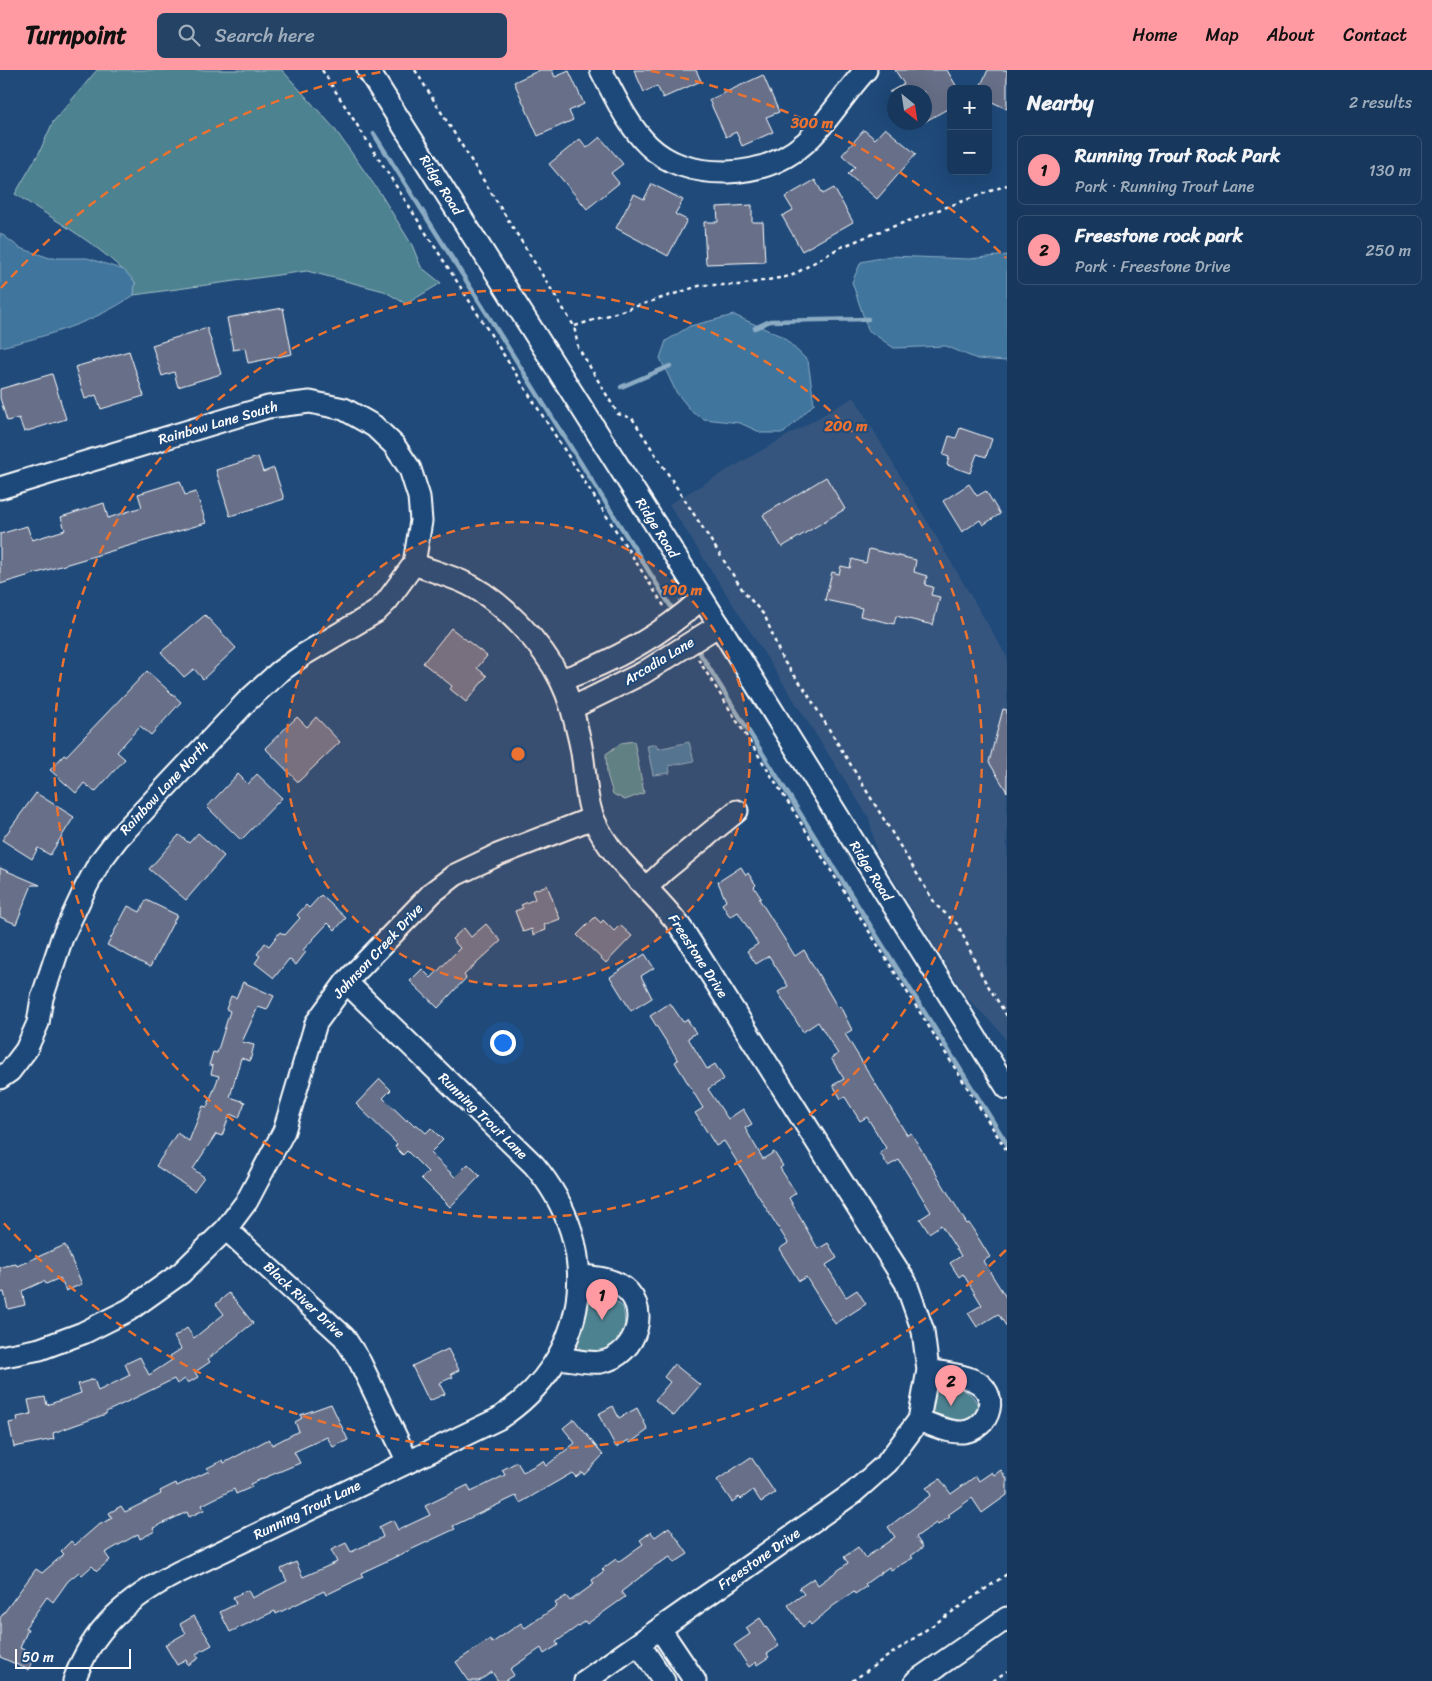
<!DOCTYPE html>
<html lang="en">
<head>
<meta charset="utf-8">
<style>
  :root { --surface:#17385c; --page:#244365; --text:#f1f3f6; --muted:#9eacbb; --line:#365272; --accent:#ff9aa2 }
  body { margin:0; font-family:Sriracha,sans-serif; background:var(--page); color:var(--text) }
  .controls { position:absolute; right:15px; top:15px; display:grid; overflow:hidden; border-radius:8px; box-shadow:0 5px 20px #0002 }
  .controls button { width:45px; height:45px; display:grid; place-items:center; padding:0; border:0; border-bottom:1px solid var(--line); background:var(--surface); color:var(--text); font:25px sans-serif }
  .compass { position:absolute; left:887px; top:15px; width:45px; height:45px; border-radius:50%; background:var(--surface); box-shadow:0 5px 20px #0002; rotate:150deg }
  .scale { position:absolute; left:15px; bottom:12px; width:116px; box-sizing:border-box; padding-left:5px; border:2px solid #fff; border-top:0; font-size:14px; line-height:18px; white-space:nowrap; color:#fff; -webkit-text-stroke:4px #1f4a7a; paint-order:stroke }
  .you { position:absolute; left:502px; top:972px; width:18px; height:18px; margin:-12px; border:4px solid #fff; border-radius:50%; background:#1a73e8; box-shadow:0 0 0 8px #1a73e833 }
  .badge { display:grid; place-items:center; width:32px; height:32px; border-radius:50%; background:var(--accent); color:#111; font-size:16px; font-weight:700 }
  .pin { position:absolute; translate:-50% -41px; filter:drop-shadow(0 1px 2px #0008) }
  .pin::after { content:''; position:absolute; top:26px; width:18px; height:15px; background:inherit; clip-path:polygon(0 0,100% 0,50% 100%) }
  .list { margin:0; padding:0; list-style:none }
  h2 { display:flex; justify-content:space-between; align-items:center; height:65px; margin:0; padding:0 20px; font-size:21px }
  h2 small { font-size:16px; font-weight:400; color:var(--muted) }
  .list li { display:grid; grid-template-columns:32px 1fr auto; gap:15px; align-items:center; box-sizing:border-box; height:70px; margin:0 10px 10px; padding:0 10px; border:1px solid var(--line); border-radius:8px }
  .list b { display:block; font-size:19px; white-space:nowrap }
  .list p { margin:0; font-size:16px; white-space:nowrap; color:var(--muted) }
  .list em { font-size:16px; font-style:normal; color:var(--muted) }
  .icon { flex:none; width:28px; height:28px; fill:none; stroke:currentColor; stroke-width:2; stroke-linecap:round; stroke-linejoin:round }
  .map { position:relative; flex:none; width:1007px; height:1611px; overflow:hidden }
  header { display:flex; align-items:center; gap:30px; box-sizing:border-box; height:70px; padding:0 25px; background:var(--accent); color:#111 }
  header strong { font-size:24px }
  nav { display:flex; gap:28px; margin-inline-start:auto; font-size:18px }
  .search { width:350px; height:45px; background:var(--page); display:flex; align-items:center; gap:12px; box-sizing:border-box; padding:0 18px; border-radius:8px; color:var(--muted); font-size:19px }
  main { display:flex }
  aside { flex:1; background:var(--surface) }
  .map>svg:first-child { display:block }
</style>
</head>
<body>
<header>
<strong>Turnpoint</strong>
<div class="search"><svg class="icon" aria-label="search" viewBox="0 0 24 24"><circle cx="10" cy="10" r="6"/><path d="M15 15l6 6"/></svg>Search here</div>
<nav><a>Home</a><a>Map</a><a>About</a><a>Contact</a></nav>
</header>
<main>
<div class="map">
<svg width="1007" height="1611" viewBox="0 0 1007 1611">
  <rect width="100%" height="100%" fill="#1f4a7a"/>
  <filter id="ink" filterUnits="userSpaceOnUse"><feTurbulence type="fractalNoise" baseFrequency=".02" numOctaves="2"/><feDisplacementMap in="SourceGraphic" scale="10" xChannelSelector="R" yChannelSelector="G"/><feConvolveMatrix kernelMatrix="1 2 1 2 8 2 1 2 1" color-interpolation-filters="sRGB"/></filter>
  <g filter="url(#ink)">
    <polygon fill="#35557e" points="854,327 1007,587 1007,972 999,960 967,928 877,783 869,748 669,434"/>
    <g fill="#4d8290" stroke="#a6c0c8">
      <path d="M97,0H282L334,58L380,123L412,175L421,197L441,213L406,234L384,221L307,201L134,225L135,212C101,175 56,151 15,124L39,83L53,52Z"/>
      <polygon points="634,671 644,723 625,730 613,724 607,704 606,684 621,673"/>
      <path d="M598,1222L605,1223L623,1237C627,1259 624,1264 611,1281L585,1285C569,1271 579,1249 584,1232Z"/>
      <path d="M943,1315C959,1319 974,1319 978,1338L968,1355L927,1344L930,1321Z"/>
    </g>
    <g fill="#40749d" stroke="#8cacc4">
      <path d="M0,163L20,178L50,188H87L124,200L135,212L134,225C95,252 45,267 0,277Z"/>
      <polygon points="1007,185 1007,291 977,289 946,276 894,278 868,260 852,212 861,192 890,186 969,189"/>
      <polygon points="734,245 783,267 808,291 814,334 784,363 762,363 740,353 704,349 693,343 676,322 660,288 666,271 690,256"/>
      <polygon points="689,672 694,691 669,696 670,703 653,705 647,676 656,674 658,679"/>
    </g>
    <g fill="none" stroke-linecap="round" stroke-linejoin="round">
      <g stroke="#8cacc4" stroke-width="4.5">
        <polyline points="374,64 675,543"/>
        <polyline points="755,258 770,251 868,249"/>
        <polyline points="621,317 670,296"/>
        <polyline points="696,577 1007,1074"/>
      </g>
    </g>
    <g fill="#687089" stroke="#fff">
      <polygon points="540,0 552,0 555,7 569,1 584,34 569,41 573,50 538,66 514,12"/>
      <polygon points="634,0 696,0 701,11 663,28 657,16 644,22"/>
      <polygon points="895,0 947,0 958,19 951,19 951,37 924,52 924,22 889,22 904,14"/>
      <polygon points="988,0 1007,0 1007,39 988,30 988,19 979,19"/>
      <polygon points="763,5 779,42 766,47 773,62 742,76 736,62 726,67 709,30"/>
      <polygon points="885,58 916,84 877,129 848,104 855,97 842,85 864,60 875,69"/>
      <polygon points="600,67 623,94 611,103 619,113 587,139 549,94 580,69 587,78"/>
      <polygon points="815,110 823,124 834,118 853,152 802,181 782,146 793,140 785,127"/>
      <polygon points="652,114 683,130 675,144 687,150 668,186 616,158 634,124 644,129"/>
      <polygon points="752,135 752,152 763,152 765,192 706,194 704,152 718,152 717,137"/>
      <polygon points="283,238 292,284 248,293 245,278 233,280 227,248"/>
      <polygon points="207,258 221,304 178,317 174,302 162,306 152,275"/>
      <polygon points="129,281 144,326 101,339 96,325 85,329 75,297"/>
      <polygon points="52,304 66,349 24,362 19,348 7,351 0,328 0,319"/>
      <polygon points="960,358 992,369 986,387 977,384 970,403 947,395 949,387 943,385 949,366 956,368"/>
      <polygon points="258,387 263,402 274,398 284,429 230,446 216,400"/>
      <polygon points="826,407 845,439 782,477 763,445"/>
      <polygon points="180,411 185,425 196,422 206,453 0,514 0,464 27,456 32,470 65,460 61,447 104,433 108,448 142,437 138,424"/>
      <polygon points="969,414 977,426 986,421 1000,444 983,455 980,450 962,462 943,431"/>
      <polygon points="869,479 916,490 914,502 927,506 925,515 933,517 931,525 940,527 933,555 896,546 894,554 860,546 862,538 825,530 832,502 839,504 841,496 850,498 852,489 866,493"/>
      <polygon points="205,545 236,578 203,609 194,599 184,607 161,582"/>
      <polygon points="451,558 487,586 477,598 487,606 466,632 450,619 452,616 423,593"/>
      <polygon points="147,601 181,632 151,665 140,656 117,682 125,689 95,722 84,713 76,723 50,700 64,685 66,686"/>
      <polygon points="1003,639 1007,640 1007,722 989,692"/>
      <polygon points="297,647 307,657 316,647 340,672 298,712 265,678"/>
      <polygon points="238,704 248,714 257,704 282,728 241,770 207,737"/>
      <polygon points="36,723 74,747 50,785 38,778 32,789 2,770"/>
      <polygon points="198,763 224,786 186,830 149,799 179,765 189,773"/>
      <polygon points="741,797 746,805 748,803 756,815 754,817 761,828 759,829 795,886 804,880 838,938 840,936 852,960 845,964 907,1065 911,1063 967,1154 969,1153 990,1187 983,1191 1007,1229 1007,1257 998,1244 977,1257 968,1243 982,1235 963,1204 959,1207 950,1193 961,1186 941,1155 929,1163 920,1149 931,1142 899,1090 888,1096 880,1083 886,1078 867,1047 860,1051 845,1027 841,1029 833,1015 844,1009 831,988 838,984 818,952 803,962 778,922 788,916 769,886 756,894 747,881 758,874 738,842 730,847 722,834 726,831 718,812"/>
      <polygon points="0,798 40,815 32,815 16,854 0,847"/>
      <polygon points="547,815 560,849 544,855 546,860 533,865 532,859 523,862 515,841 523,838 521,835 535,829 532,821"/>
      <polygon points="321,825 346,848 335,860 328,853 303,880 306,882 296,895 289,889 274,908 255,893 260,886 257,884 265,873 269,876 280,862 285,865 300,848 297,845 306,835 309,838"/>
      <polygon points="146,830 177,845 150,897 107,875 128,836 140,842"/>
      <polygon points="595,847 601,853 603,850 614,861 620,855 632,866 606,893 577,865"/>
      <polygon points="486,854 501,871 464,905 466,908 438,938 410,911 422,899 431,908 460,878 452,869 464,858 471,867"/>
      <polygon points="645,884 654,898 641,906 652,928 631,941 610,907"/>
      <polygon points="243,912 274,926 267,940 258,937 242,972 254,975 250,991 241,988 230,1027 245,1032 239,1048 230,1044 222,1066 216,1064 193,1099 204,1107 194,1121 156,1096 177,1063 189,1071 203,1036 207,1037 219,1006 211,1004 213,996 209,995 213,982 217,983 230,941 226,939 231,926 236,928"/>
      <polygon points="670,933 683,952 687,949 696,963 688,968 707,999 715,994 724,1009 708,1019 728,1049 743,1039 752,1054 745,1058 763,1089 774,1082 783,1096 780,1098 796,1123 789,1128 818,1179 828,1173 837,1188 826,1195 846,1227 857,1220 866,1234 835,1254 806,1207 799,1211 779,1179 788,1173 724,1071 716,1076 695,1043 703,1038 675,992 678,990 650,946"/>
      <polygon points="380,1009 391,1020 383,1028 407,1051 408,1049 415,1056 416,1054 426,1063 431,1058 443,1070 430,1083 455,1107 468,1094 480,1106 450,1137 421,1108 428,1102 407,1081 403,1085 395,1077 397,1074 356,1034"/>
      <polygon points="65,1175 82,1214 66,1221 60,1208 46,1214 44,1211 22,1221 25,1235 8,1239 4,1222 0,1223 0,1197 16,1194 17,1196"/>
      <polygon points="229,1223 253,1253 208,1289 210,1292 195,1302 198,1307 188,1313 185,1309 177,1314 174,1309 106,1342 106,1344 53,1363 54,1369 14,1377 9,1353 18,1351 17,1347 31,1344 28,1330 45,1327 47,1335 81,1323 78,1314 94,1309 98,1321 130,1305 125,1294 140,1287 149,1305 172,1290 170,1286 181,1279 174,1267 187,1258 194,1268 224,1244 216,1234"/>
      <polygon points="448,1279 459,1300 451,1304 453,1307 439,1313 445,1324 429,1331 412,1296"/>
      <polygon points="674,1294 700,1315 674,1346 655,1330 670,1312 664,1307"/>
      <polygon points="331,1334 348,1370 333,1377 327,1367 294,1382 300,1393 250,1414 252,1417 236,1424 234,1419 202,1435 204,1440 189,1447 187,1442 153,1458 155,1461 140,1469 138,1464 105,1483 110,1490 97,1501 92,1496 82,1505 79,1502 68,1511 53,1532 47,1527 25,1558 28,1559 20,1578 36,1585 29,1600 0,1587 0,1548 36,1499 42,1503 64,1484 61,1481 71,1471 75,1475 97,1456 112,1448 109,1443 121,1436 125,1442 161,1424 160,1421 176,1413 177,1416 209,1401 207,1398 223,1390 224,1393 269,1369 272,1375 299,1361 295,1352 302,1348 300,1345"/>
      <polygon points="613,1336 619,1348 637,1338 648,1360 630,1373 629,1370 616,1377 598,1344"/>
      <polygon points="574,1349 603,1385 584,1405 582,1402 576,1407 572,1403 520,1433 516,1426 453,1456 455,1459 361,1503 363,1507 326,1525 324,1521 276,1544 275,1541 230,1562 220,1542 236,1534 233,1527 248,1520 252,1528 287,1511 281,1499 296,1492 303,1507 337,1492 331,1480 346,1473 351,1482 383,1467 379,1457 393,1450 398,1460 430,1445 425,1436 468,1415 471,1422 505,1405 502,1400 517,1392 523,1402 543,1391 546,1396 575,1373 563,1358"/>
      <polygon points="751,1387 775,1423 761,1432 753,1420 741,1429 739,1427 732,1432 717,1410"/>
      <polygon points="1001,1400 1007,1409 1007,1425 982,1443 972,1428 948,1445 950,1447 938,1455 936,1453 916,1467 923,1477 911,1486 913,1488 891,1500 889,1497 865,1514 867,1516 855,1524 854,1522 833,1536 811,1555 809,1552 803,1557 788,1535 804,1524 799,1518 814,1508 818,1515 848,1493 844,1487 858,1477 865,1488 895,1467 888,1457 931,1425 926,1418 940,1409 951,1424 976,1406 979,1411 992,1402 994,1405"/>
      <polygon points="669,1457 688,1484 674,1493 670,1487 656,1495 621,1522 625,1527 587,1554 585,1551 556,1572 558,1575 544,1584 541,1578 510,1599 514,1605 504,1611 498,1611 492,1602 479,1611 469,1611 456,1592 490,1569 492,1573 521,1553 525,1558 557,1536 555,1533 566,1526 570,1531 594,1514 592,1510 604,1501 602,1499 616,1489 618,1492 643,1474 640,1470 651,1462 655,1467"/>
      <polygon points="194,1546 212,1575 196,1584 199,1588 188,1595 186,1590 177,1595 165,1575 186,1563 180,1554"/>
      <polygon points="760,1548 779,1576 767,1584 769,1587 757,1595 756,1592 749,1597 734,1575 750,1564 746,1558"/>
    </g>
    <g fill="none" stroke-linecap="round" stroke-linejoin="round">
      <defs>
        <g id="minor">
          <polyline points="368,0 719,555 1007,1018"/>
          <path d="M601,0C632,61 651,103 728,102C756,101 783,92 805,73C828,53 844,23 866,0"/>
          <polyline points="0,418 268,337 310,332 344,339 374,356 394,375 410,399 419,427 421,451 414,494 387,531 376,542 303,585 279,602 246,632 118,768 99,793 85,819 62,868 42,928 38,953 26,980 10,1001 0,1008"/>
          <path d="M414,494C430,500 446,505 461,511C499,527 543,574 561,611C571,631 575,651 580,672C586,698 584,726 594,750C614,795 657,822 684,862L906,1213L923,1261L928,1300L919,1350L887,1393L853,1423L585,1611"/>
          <path d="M561,610C613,592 660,566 701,529"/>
          <polyline points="572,638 643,603 719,555"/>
          <polyline points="647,817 666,799 737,741"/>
          <polyline points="226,1159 344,1267 360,1292 408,1392"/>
          <polyline points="0,1287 40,1279 83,1263 129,1240 181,1203 226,1159 247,1131 284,1061 316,953 346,912 433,822 455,805 495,786 593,748"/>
          <path d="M559,1288C572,1289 588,1294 601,1292C637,1286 654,1233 618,1214C606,1208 593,1207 580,1206"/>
          <path d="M919,1350C932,1355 949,1363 963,1362C991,1359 1001,1322 973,1310C960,1304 942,1303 928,1300"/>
          <polyline points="660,1559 695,1611"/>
          <polyline points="639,1574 664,1611"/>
          <path d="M74,1611C92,1558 129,1528 177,1503L498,1349C590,1289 605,1179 534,1095L346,912"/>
          <polyline points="916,1611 1007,1548"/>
        </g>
      </defs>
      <use href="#minor" stroke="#fff" stroke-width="25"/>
      <g stroke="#fff" stroke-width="2.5" stroke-dasharray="4 4" stroke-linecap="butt">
        <polyline points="322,0 664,536"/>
        <polyline points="415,0 574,256 578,277 618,344 632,348 744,522 765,546 782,589 804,618 936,835 958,855 982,906 1007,946"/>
        <polyline points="575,256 702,215 739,215 791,206 839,178 878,162 1007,115"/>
        <polyline points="698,589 1007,1081"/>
        <polyline points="852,1611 1007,1504"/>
        <polyline points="993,1611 1007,1601"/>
      </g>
      <use href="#minor" stroke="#1f4a7a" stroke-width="21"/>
    </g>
  </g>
  <circle cx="518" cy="684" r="232" fill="#eb7230" fill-opacity=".12"/>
  <g fill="none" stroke="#eb7230" stroke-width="2.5" stroke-dasharray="9 6">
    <circle cx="518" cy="684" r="232"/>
    <circle cx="518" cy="684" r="464"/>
    <path d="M1006 1180A696 696 0 0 1 1 1150M1 218A696 696 0 0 1 385 1M651 1A696 696 0 0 1 1006 188"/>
  </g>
  <g text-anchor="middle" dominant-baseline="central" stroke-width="4" stroke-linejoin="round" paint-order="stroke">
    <g font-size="14" fill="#fff" stroke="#1f4a7a">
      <text transform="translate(441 115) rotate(58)">Ridge Road</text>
      <text transform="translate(218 353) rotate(-16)">Rainbow Lane South</text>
      <text transform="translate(657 458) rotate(58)">Ridge Road</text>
      <text transform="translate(659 591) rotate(-31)">Arcadia Lane</text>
      <text transform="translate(164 718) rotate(-47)">Rainbow Lane North</text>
      <text transform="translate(871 801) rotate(58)">Ridge Road</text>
      <text transform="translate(378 881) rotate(-47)">Johnson Creek Drive</text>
      <text transform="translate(698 886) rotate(57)">Freestone Drive</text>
      <text transform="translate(483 1046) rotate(44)">Running Trout Lane</text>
      <text transform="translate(304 1230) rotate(43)">Black River Drive</text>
      <text transform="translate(307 1440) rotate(-26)">Running Trout Lane</text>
      <text transform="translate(759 1489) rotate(-35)">Freestone Drive</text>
    </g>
  </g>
  <circle cx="518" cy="684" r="8" fill="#eb7230" stroke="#1f4a7a" stroke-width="2.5"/>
  <g font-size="15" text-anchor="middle" font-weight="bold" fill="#eb7230" stroke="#1f4a7a" stroke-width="4" stroke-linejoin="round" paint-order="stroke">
    <text x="812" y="58">300 m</text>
    <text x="846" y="361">200 m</text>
    <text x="682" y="525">100 m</text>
  </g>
</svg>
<div class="controls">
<button>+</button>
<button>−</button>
</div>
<svg class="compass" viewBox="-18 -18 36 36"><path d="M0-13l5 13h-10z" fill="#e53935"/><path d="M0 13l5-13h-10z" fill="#9eacbb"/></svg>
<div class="scale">50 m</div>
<div class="you"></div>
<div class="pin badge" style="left:602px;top:1250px">1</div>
<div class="pin badge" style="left:951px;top:1336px">2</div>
</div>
<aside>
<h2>Nearby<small>2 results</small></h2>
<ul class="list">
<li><span class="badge">1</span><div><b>Running Trout Rock Park</b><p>Park · Running Trout Lane</p></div><em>130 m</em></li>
<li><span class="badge">2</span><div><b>Freestone rock park</b><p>Park · Freestone Drive</p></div><em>250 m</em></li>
</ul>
</aside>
</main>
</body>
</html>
